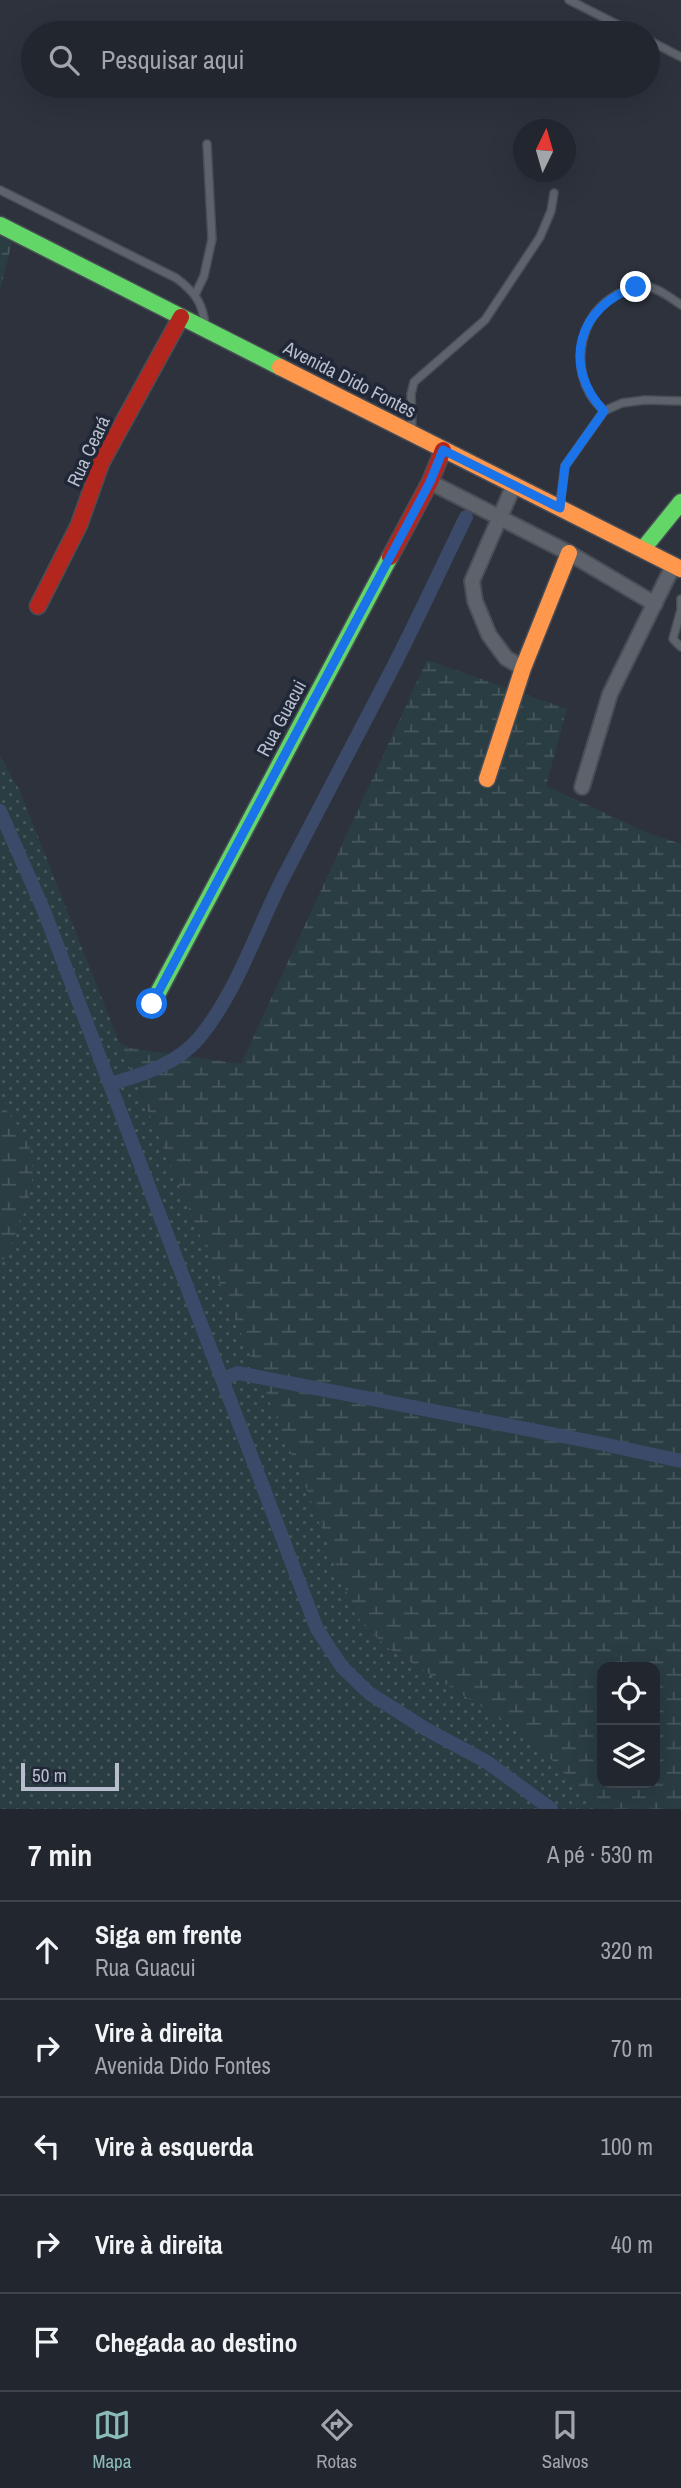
<!DOCTYPE html>
<html lang="pt">
<head>
<meta charset="utf-8">
<style>
  :root { --surface:#22262e; --page:#2a2e36; --text:#f1f3f6; --muted:#a2a5aa; --line:#3f434a; --accent:#8bbbb9 }
  body { margin:0; font-family:"Archivo Narrow",sans-serif; background:var(--page); color:var(--text) }
  .controls { position:absolute; right:21px; bottom:21px; display:grid; overflow:hidden; border-radius:14px; box-shadow:0 7px 28px #0002 }
  .controls button { width:63px; height:63px; display:grid; place-items:center; padding:0; border:0; border-bottom:2px solid var(--line); background:var(--surface); color:var(--text); font:35px sans-serif }
  .compass { position:absolute; left:513px; top:119px; width:63px; height:63px; border-radius:50%; background:var(--surface); box-shadow:0 7px 28px #0002; rotate:5deg }
  .scale { position:absolute; left:21px; bottom:18px; width:98px; box-sizing:border-box; padding-left:7px; border:4px solid #b8becd; border-top:0; font-size:19px; line-height:24px; white-space:nowrap; color:#b8becd; -webkit-text-stroke:5px #202838; paint-order:stroke }
  .stop { position:absolute; width:21px; height:21px; margin:-16px; border:5px solid #1a73e8; border-radius:50%; background:#fff }
  .stop.end { background:#1a73e8; border-color:#fff; box-shadow:0 2px 7px #0008 }
  .list { margin:0; padding:0; list-style:none }
  h2 { display:flex; justify-content:space-between; align-items:center; height:91px; margin:0; padding:0 28px; font-size:30px }
  h2 small { font-size:23px; font-weight:400; color:var(--muted) }
  .list li { display:grid; grid-template-columns:46px 1fr auto; gap:21px; align-items:center; box-sizing:border-box; height:98px; padding:0 28px; border-top:2px solid var(--line) }
  .list b { display:block; font-size:26px; white-space:nowrap }
  .list p { margin:0; font-size:23px; white-space:nowrap; color:var(--muted) }
  .list em { font-size:23px; font-style:normal; color:var(--muted) }
  .icon { flex:none; width:38px; height:38px; fill:none; stroke:currentColor; stroke-width:2; stroke-linecap:round; stroke-linejoin:round }
  .map { position:relative; flex:none; width:681px; height:1809px; overflow:hidden }
  .search { position:absolute; background:var(--surface); box-shadow:0 7px 28px #0002; left:21px; right:21px; top:21px; height:77px; display:flex; align-items:center; gap:18px; box-sizing:border-box; padding:0 24px; border-radius:38px; color:var(--muted); font-size:26px }
  .sheet { height:581px; background:var(--surface) }
  nav { display:flex; justify-content:space-around; align-items:center; box-sizing:border-box; height:98px; border-top:2px solid var(--line); background:var(--surface); font-size:19px; color:var(--muted) }
  nav a { display:grid; justify-items:center; gap:4px }
  nav .on { color:var(--accent) }
  .map>svg:first-child { display:block }
</style>
</head>
<body>
<div class="map">
<svg width="681" height="1809" viewBox="0 0 681 1809">
  <defs>
    <pattern id="grass-dots" width="8" height="8" patternUnits="userSpaceOnUse" patternTransform="scale(1.75)"><rect width="8" height="8" fill="#2a3d43"/><path d="M2 2h.1M6 6h.1" fill="none" stroke="#47575d" stroke-width="1.8" stroke-linecap="round"/></pattern>
    <pattern id="wetland-marsh" width="20" height="14" patternUnits="userSpaceOnUse" patternTransform="scale(1.75)"><rect width="20" height="14" fill="#2a3d43"/><path d="M1 5h8M5 5V1M11 12h8M15 12V8" fill="none" stroke="#47575d"/></pattern>
  </defs>
  <rect width="100%" height="100%" fill="#2d323d"/>
  <polygon fill="url(#grass-dots)" points="0,756 20,791 119,1042 306,1488 357,1619 388,1648 533,1739 596,1809 0,1809 0,1263 4,1259 24,1213 32,1185 22,1133 0,1102"/>
  <g fill="url(#wetland-marsh)" fill-rule="evenodd">
    <polygon points="0,236 12,242 0,291"/>
    <path d="M427,660L567,709L546,786L646,832L681,844V1809H596L533,1739L388,1648L357,1619L306,1488L119,1042L130,1048L241,1064ZM602,1667H655V1783H602Z"/>
    <path d="M0,1102C10,1116 25,1131 30,1148C40,1188 20,1224 4,1259L0,1263Z"/>
  </g>
  <g fill="none" stroke-linecap="round" stroke-linejoin="round">
    <g stroke="#3b4a68" stroke-width="14">
      <polyline points="0,811 44,911 317,1629 342,1667 369,1693 424,1728 487,1762 551,1809"/>
      <path d="M110,1084C142,1075 177,1064 199,1038C237,992 256,931 283,878C318,810 354,743 389,675C416,623 440,570 466,517"/>
      <polyline points="223,1379 238,1373 598,1443 681,1461"/>
    </g>
    <defs>
      <g id="lane">
        <polyline points="569,0 634,33"/>
        <polyline points="648,40 681,57"/>
        <path d="M0,190L176,278C194,291 203,303 205,325"/>
        <polyline points="195,295 204,276 212,239 207,144"/>
        <path d="M604,411C599,406 593,400 590,394C571,360 582,314 616,295C626,290 637,285 648,287C660,289 671,298 681,305"/>
        <polyline points="412,430 411,394 414,382 485,320 540,237 551,211 554,193"/>
        <polyline points="560,504 565,466 604,411 622,403 645,400 681,401"/>
        <polyline points="681,599 681,613"/>
        <polyline points="680,613 673,639 681,647"/>
      </g>
      <g id="street">
        <polyline points="430,482 569,553 655,604"/>
        <polyline points="514,485 472,581 475,601 489,635 506,658 523,668"/>
        <polyline points="582,787 610,694 673,566"/>
      </g>
      <g id="fast">
        <polyline points="0,225 280,367"/>
        <polyline points="643,549 681,502"/>
        <polyline points="152,1004 390,557"/>
      </g>
      <g id="slow">
        <polyline points="280,367 681,569"/>
        <polyline points="487,779 523,668 569,553"/>
      </g>
      <g id="jam">
        <polyline points="390,557 430,482 443,450"/>
        <polyline points="38,606 79,525 101,463 181,317"/>
      </g>
    </defs>
    <use href="#lane" stroke="#494d56" stroke-width="10"/>
    <use href="#street" stroke="#494d56" stroke-width="18"/>
    <use href="#fast" stroke="#494d56" stroke-width="19"/>
    <use href="#slow" stroke="#494d56" stroke-width="19"/>
    <use href="#jam" stroke="#494d56" stroke-width="19"/>
    <use href="#lane" stroke="#5e626a" stroke-width="7"/>
    <use href="#street" stroke="#5e626a" stroke-width="14"/>
    <use href="#fast" stroke="#63d668" stroke-width="16"/>
    <use href="#slow" stroke="#ff974d" stroke-width="16"/>
    <use href="#jam" stroke="#b3261e" stroke-width="16"/>
  </g>
  <g fill="none" stroke-linecap="round" stroke-linejoin="round">
    <path stroke="#1a73e8" stroke-width="9" d="M152,1004L430,482L443,450L560,508L565,466L604,411C561,366 578,306 636,287"/>
  </g>
  <g text-anchor="middle" dominant-baseline="central" stroke-width="7" stroke-linejoin="round" paint-order="stroke">
    <g font-size="19" fill="#b8becd" stroke="#202838">
      <text transform="translate(350 379) rotate(27)">Avenida Dido Fontes</text>
      <text transform="translate(88 451) rotate(-65)">Rua Ceará</text>
      <text transform="translate(281 718) rotate(-62)">Rua Guacui</text>
    </g>
  </g>
</svg>
<div class="controls">
<button><svg class="icon" aria-label="locate" viewBox="0 0 24 24"><circle cx="12" cy="12" r="6"/><path d="M12 2v4M12 18v4M2 12h4M18 12h4"/></svg></button>
<button><svg class="icon" aria-label="layers" viewBox="0 0 24 24"><path d="M12 4l9 5-9 5-9-5zM3 14l9 5 9-5"/></svg></button>
</div>
<svg class="compass" viewBox="-18 -18 36 36"><path d="M0-13l5 13h-10z" fill="#e53935"/><path d="M0 13l5-13h-10z" fill="#a2a5aa"/></svg>
<div class="scale">50 m</div>
<div class="stop" style="left:152px;top:1004px"></div>
<div class="stop end" style="left:636px;top:287px"></div>
<div class="search"><svg class="icon" aria-label="search" viewBox="0 0 24 24"><circle cx="10" cy="10" r="6"/><path d="M15 15l6 6"/></svg>Pesquisar aqui</div>
</div>
<section class="sheet">
<h2>7 min<small>A pé · 530 m</small></h2>
<ul class="list">
<li><svg class="icon" aria-label="ahead" viewBox="0 0 24 24"><path d="M12 20V5M6 11l6-6 6 6"/></svg><div><b>Siga em frente</b><p>Rua Guacui</p></div><em>320 m</em></li>
<li><svg class="icon" aria-label="right" viewBox="0 0 24 24"><path d="M7 20v-9h11M14 6l5 5-5 5"/></svg><div><b>Vire à direita</b><p>Avenida Dido Fontes</p></div><em>70 m</em></li>
<li><svg class="icon" aria-label="left" viewBox="0 0 24 24"><path d="M17 20v-9H6M10 6l-5 5 5 5"/></svg><div><b>Vire à esquerda</b></div><em>100 m</em></li>
<li><svg class="icon" aria-label="right" viewBox="0 0 24 24"><path d="M7 20v-9h11M14 6l5 5-5 5"/></svg><div><b>Vire à direita</b></div><em>40 m</em></li>
<li><svg class="icon" aria-label="arrive" viewBox="0 0 24 24"><path d="M6 21V4h12l-3 4 3 4H6"/></svg><div><b>Chegada ao destino</b></div></li>
</ul>
</section>
<nav>
<a class="on"><svg class="icon" aria-label="map" viewBox="0 0 24 24"><path d="M3 6l6-2 6 2 6-2v14l-6 2-6-2-6 2zM9 4v14M15 6v14"/></svg>Mapa</a>
<a><svg class="icon" aria-label="directions" viewBox="0 0 24 24"><path d="M12 3l9 9-9 9-9-9zM9 14v-3h6M13 9l2 2-2 2"/></svg>Rotas</a>
<a><svg class="icon" aria-label="saved" viewBox="0 0 24 24"><path d="M7 4h10v16l-5-4-5 4z"/></svg>Salvos</a>
</nav>
</body>
</html>
